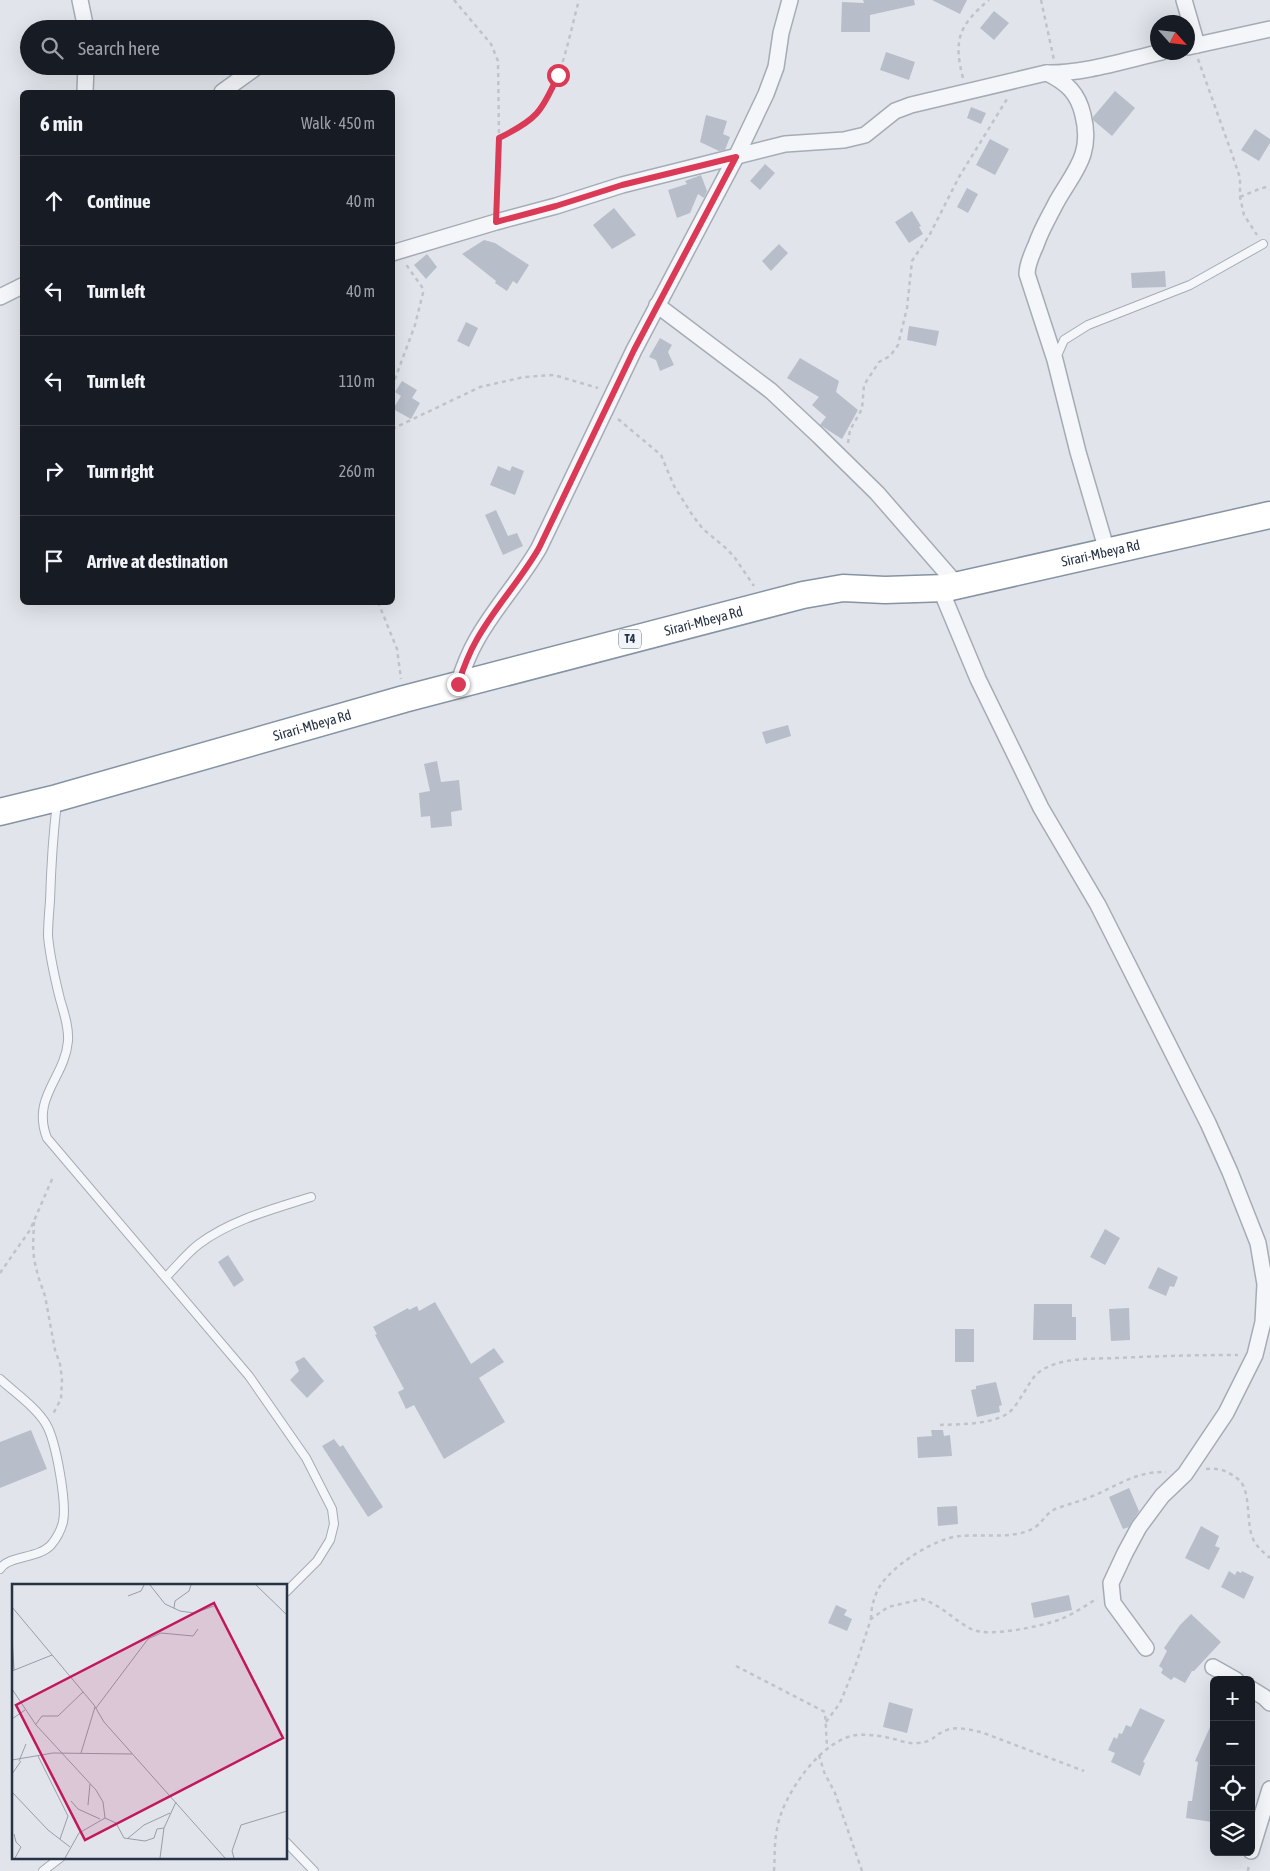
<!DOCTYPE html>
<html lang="en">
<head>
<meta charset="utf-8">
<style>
  :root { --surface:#171b24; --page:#20242c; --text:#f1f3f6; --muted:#9ea1a6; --line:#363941 }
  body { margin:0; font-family:"Asap Condensed",sans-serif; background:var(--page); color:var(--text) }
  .controls { position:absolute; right:15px; bottom:15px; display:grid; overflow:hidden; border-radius:8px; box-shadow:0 5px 20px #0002 }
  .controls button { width:45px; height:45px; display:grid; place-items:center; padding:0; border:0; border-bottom:1px solid var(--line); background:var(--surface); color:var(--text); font:25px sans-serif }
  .compass { position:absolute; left:1150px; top:15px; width:45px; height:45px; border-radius:50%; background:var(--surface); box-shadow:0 5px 20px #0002; rotate:117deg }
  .stop { position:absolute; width:15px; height:15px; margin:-11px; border:4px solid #db3a57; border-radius:50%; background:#fff }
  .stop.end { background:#db3a57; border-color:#fff; box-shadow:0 1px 5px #0008 }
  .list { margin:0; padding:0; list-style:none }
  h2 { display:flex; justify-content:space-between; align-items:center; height:65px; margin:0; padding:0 20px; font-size:21px }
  h2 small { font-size:16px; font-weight:400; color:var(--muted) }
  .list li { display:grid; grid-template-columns:32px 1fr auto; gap:15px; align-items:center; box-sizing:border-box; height:90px; padding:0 20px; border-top:1px solid var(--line) }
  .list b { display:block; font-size:19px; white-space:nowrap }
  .list em { font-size:16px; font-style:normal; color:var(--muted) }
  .icon { flex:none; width:28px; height:28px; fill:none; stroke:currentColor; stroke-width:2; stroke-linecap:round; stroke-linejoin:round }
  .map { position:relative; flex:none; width:1270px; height:1871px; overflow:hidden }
  .search { position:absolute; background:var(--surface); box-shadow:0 5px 20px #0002; left:20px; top:20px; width:375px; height:55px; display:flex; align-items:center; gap:12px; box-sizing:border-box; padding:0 18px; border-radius:28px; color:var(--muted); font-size:19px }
  .panel { position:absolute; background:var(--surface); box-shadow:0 5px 20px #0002; left:20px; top:90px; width:375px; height:515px; border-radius:8px }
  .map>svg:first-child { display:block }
</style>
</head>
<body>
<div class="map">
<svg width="1270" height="1871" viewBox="0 0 1270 1871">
  <rect width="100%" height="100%" fill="#e1e5eb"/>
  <g fill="#b7bec9">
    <polygon points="863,0 914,0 915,5 870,15 870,32 841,32 842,2 864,3"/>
    <polygon points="932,0 967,0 960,14"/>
    <polygon points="994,11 1009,23 994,40 980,28"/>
    <polygon points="886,52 915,62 909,80 880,70"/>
    <polygon points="1115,91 1135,108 1112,136 1093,120 1093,117"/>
    <polygon points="971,107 986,113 981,124 967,118"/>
    <polygon points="706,115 727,121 723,134 730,137 725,150 719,151 700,142"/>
    <polygon points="1255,129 1270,139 1270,143 1259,161 1241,150"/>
    <polygon points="990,139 1009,149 995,175 976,165"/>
    <polygon points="765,164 775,173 760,190 750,181"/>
    <polygon points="701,175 707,191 704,198 698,194 690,213 677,218 668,190 687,184 685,181"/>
    <polygon points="967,188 978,194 968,213 957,207"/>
    <polygon points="614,208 636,235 612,249 593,225"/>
    <polygon points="912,211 921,226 919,227 923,234 909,243 895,222"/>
    <polygon points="484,240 495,243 529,265 517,284 513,281 507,291 495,283 496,281 462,254"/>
    <polygon points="779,244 788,253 771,271 762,261"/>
    <polygon points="427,254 437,267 426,279 414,265"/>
    <polygon points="1165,271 1166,287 1132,288 1131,273"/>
    <polygon points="466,322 478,328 469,347 457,341"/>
    <polygon points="909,326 939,331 936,346 907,340"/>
    <polygon points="660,338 672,345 668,352 674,365 660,371 656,360 649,357"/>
    <polygon points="800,358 839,381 836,392 858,410 842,439 820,425 826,417 812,405 819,397 787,378"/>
    <polygon points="402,381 417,390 412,398 420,403 411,419 393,409 401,396 395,392"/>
    <polygon points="498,466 510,471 512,466 524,471 515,495 490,485"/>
    <polygon points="496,510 508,536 517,533 523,546 503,555 485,515"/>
    <polygon points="788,725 791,736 766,744 762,732"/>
    <polygon points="437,761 441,782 459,780 462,810 451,812 452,826 431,828 430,816 421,817 419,793 430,791 424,764"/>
    <polygon points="1105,1229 1120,1238 1105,1265 1090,1257"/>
    <polygon points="228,1255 244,1280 234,1287 218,1262"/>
    <polygon points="1158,1267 1178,1277 1174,1287 1170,1286 1166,1296 1148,1288"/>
    <polygon points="435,1302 471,1364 494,1348 504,1362 479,1378 505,1422 444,1459 414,1405 406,1409 398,1392 404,1389 375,1335 377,1334 373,1327 408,1308 409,1310 417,1306 419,1311"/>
    <polygon points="1034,1304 1072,1304 1072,1317 1076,1317 1076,1340 1033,1340"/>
    <polygon points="1129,1308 1130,1340 1111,1341 1109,1309"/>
    <rect x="955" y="1329" width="19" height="33"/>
    <polygon points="304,1357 324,1381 307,1398 290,1380 299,1371 295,1362"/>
    <polygon points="996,1382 1002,1405 999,1406 1000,1412 977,1417 971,1390 976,1389 976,1386"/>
    <polygon points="31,1430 47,1469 0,1488 0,1442"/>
    <polygon points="931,1430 943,1430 944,1436 950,1435 952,1456 918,1458 917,1437 932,1436"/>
    <polygon points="334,1439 340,1447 343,1445 383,1507 368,1517 322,1446"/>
    <polygon points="1129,1488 1139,1511 1129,1527 1123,1529 1109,1497"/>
    <polygon points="957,1506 958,1524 938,1526 937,1507"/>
    <polygon points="1201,1526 1219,1536 1215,1546 1220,1548 1209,1570 1185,1558"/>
    <polygon points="1229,1571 1235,1575 1237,1571 1241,1573 1242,1571 1254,1577 1244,1599 1221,1587"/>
    <polygon points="1069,1595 1072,1610 1034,1618 1031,1603"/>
    <polygon points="836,1605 847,1610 844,1615 852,1619 847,1631 828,1623"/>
    <polygon points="1191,1614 1221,1642 1194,1671 1192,1671 1185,1683 1174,1677 1171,1680 1161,1673 1163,1669 1159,1666 1167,1651 1164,1648 1180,1625"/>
    <polygon points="889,1702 913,1709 907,1733 883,1727"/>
    <polygon points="1140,1708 1165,1720 1143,1762 1145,1763 1140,1776 1111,1762 1115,1753 1108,1750 1114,1737 1117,1739 1119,1733 1122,1734 1126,1725 1131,1727"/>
    <polygon points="1214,1718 1214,1811 1212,1822 1186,1818 1188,1801 1192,1801 1198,1762 1195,1761"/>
  </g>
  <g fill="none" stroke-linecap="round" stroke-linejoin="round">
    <defs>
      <g id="service">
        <polyline points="1056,358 1064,340 1088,325 1190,285 1263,244"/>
        <path d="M57,802C53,835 51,868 50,901C49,913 48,924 48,936C50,957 55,979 60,999C64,1013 69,1027 68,1041C65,1078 31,1097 47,1138L249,1376L306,1458L332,1509L334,1524L330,1540L317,1561L286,1592"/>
        <path d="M166,1277C177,1266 187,1253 199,1244C231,1220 273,1209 311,1197"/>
        <path d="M0,1379C14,1392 37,1408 46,1424C56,1441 67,1503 63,1522C61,1530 56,1539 51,1545C38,1559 9,1555 0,1569"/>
        <polyline points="286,1842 314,1871"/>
        <polyline points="43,1871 61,1857"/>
      </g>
      <g id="minor">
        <polyline points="80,0 86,29"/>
        <polyline points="1184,0 1197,45"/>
        <polyline points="1188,47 1270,29"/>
        <path d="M1047,73C1067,83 1078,93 1083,115C1093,155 1074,171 1056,203C1049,217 1041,230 1036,245C1032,254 1027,264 1027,274L1055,360L1078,452L1107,551"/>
        <polyline points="85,92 86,66"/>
        <polyline points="222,92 258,66"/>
        <path d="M392,253L496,222L556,206L622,185L694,167L785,144L844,140L865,135L895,111L911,105L1046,73C1083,74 1126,60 1162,52"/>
        <polyline points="0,297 22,286"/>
        <polyline points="657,305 771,391 819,436 877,493 958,586"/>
        <polyline points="940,588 978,679 1041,808 1098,905 1208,1123 1230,1172 1258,1243 1265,1284 1263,1322 1255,1355 1226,1413 1185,1474 1162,1496 1139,1527 1125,1553 1111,1583 1113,1603 1146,1648"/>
        <path d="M458,684C463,669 468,655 476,641C494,608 520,581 539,548L634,350L736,157L766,94L776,67L781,33L790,0"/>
        <polyline points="1213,1667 1236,1680"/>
        <polyline points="1251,1689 1264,1697 1270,1703"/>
        <polyline points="1251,1851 1270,1789"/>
      </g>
      <g id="trunk">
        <path id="s1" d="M0,812L57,798L404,699L803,595L843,588L885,590L946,588L1270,515"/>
      </g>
    </defs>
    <use href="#service" stroke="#a5acb6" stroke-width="10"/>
    <use href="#minor" stroke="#a5acb6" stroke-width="18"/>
    <use href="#trunk" stroke="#8693a3" stroke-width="29"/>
    <g stroke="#bfc3ca" stroke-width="2.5" stroke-dasharray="4 4" stroke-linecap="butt">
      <polyline points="454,0 491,44 498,61 499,138 496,206"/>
      <polyline points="1041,0 1054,60"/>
      <polyline points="1198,59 1233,157 1240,178 1240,197 1244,215 1257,235"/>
      <path d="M963,78C953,40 959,25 989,0"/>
      <path d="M499,138C512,132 525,126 536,116C559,94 570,32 579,0"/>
      <polyline points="1240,197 1259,189 1270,186"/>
      <polyline points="392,387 415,325 423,293 422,287 405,263"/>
      <polyline points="618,419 661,455 674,486 693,516 703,529 727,549 735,558 754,586"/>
      <polyline points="392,429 480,387 524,377 554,375 598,388"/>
      <polyline points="848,443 850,430 862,409 864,385 879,362 890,356 898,345 907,308 912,261 930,234 959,177 1007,99"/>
      <polyline points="378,602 397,649 401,679"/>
      <polyline points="34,1222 33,1246 34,1259 38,1276 45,1296 55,1350 60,1364 62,1379 61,1399 53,1414"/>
      <polyline points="0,1273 30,1230 53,1177"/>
      <path d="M940,1425C961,1424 988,1425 1007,1414C1012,1411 1018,1402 1021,1397C1028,1387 1032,1376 1042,1370C1063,1357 1093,1359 1116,1358C1157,1356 1197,1355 1238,1355"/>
      <path d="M1206,1469C1213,1468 1222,1469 1229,1473C1232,1475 1236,1477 1239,1480C1252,1492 1245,1524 1254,1541C1258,1548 1264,1553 1270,1558"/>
      <path d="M871,1619C871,1608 874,1596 880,1586C893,1565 935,1538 960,1536C981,1534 1005,1538 1025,1532C1043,1526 1042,1516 1055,1509C1066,1505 1077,1502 1088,1498C1116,1487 1135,1471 1166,1472"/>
      <polyline points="736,1666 825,1712 827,1747"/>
      <path d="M826,1722L840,1703L856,1664L871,1619L888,1607L922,1599C941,1605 954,1620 971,1629C988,1638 1043,1626 1061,1619C1073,1614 1086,1606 1097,1598"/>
      <polyline points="819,1755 824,1772 835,1793 862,1871"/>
      <path d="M774,1871C775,1857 774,1843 777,1829C782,1796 821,1739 857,1735C869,1734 882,1736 894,1739C901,1741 909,1744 917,1743C935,1742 934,1734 947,1730C958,1726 970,1730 981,1732L1084,1771"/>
      <polyline points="1248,1871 1249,1864"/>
    </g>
    <use href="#service" stroke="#f4f6f9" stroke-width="8"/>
    <use href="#minor" stroke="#f4f6f9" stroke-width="15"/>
    <use href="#trunk" stroke="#fff" stroke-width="26"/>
  </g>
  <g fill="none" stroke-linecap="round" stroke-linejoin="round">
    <path stroke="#db3a57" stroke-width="6" d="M458,684C463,669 468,655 476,641C494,608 520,581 539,548L634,350L736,157L622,185L556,206L496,222L499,138C536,120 542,112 558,75"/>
  </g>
  <g text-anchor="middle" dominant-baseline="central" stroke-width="5" stroke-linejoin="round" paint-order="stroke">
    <rect fill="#f1f4f8" stroke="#646d7a" stroke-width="1" x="619" y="629.5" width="22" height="19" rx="4"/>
    <g font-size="12" font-weight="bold" fill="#273344">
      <text x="630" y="639">T4</text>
    </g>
    <g font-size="14" fill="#273344" stroke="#f1f4f8">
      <text stroke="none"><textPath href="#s1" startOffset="1134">Sirari-Mbeya Rd</textPath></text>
      <text stroke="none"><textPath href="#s1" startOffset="729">Sirari-Mbeya Rd</textPath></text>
      <text stroke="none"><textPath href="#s1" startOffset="324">Sirari-Mbeya Rd</textPath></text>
    </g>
  </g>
  <g transform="translate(12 1584)">
    <rect width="275" height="275" fill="#e1e5eb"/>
    <path fill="none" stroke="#979ea8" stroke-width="1" d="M138,1L153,20L168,27L182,29L202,22M244,1L275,31M116,12L129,7L132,1M0,23L82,121L92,138L213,274M162,24L163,17L177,7L179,1M0,52L2,86M0,87L40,71M0,105L24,141L84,206L91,218L93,234L104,239L112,254L133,257L142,254L145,245L152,244M84,124L136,55L149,49L181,52L186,45M0,135L13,126M24,140L30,132H46L71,108M69,169L83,123M26,172L56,232L48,255M0,176L41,169L120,170M7,177L14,160M0,190L9,177M0,208L36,246L58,263M59,217L66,225L88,235M76,221L78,200M2,250L4,258L9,263L3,274M115,255L132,241L158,229M53,274L67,249L93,234M148,274L152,244L164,218M222,274L220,267L229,241L275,227"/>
    <path fill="#c2185b" fill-opacity="0.15" stroke="#c2185b" stroke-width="2.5" d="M202,19L271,154L73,256L4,121Z"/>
    <rect width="275" height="275" fill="none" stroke="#273344" stroke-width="2.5"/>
  </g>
</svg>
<div class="controls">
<button>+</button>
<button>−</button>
<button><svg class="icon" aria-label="locate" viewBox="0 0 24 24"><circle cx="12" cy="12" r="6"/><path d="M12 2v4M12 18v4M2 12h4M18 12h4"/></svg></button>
<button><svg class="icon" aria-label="layers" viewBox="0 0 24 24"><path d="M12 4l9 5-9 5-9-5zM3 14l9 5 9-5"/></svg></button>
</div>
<svg class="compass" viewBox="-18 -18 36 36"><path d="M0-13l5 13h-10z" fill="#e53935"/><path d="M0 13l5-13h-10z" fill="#9ea1a6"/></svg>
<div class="stop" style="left:558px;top:75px"></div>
<div class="stop end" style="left:458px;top:684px"></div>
<div class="search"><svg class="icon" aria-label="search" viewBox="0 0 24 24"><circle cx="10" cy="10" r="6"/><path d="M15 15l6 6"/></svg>Search here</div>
<section class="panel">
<h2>6 min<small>Walk · 450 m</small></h2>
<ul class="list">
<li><svg class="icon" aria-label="ahead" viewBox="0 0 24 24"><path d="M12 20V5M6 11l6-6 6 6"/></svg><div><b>Continue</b></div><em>40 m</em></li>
<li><svg class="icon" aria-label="left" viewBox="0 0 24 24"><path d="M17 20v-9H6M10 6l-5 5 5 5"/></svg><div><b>Turn left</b></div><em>40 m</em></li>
<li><svg class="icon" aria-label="left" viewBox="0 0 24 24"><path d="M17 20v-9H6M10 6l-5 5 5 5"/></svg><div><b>Turn left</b></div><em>110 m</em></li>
<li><svg class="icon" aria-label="right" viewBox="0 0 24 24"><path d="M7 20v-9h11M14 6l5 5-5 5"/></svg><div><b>Turn right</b></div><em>260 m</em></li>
<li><svg class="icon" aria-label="arrive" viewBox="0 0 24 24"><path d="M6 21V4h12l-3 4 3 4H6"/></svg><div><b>Arrive at destination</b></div></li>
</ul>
</section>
</div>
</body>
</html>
